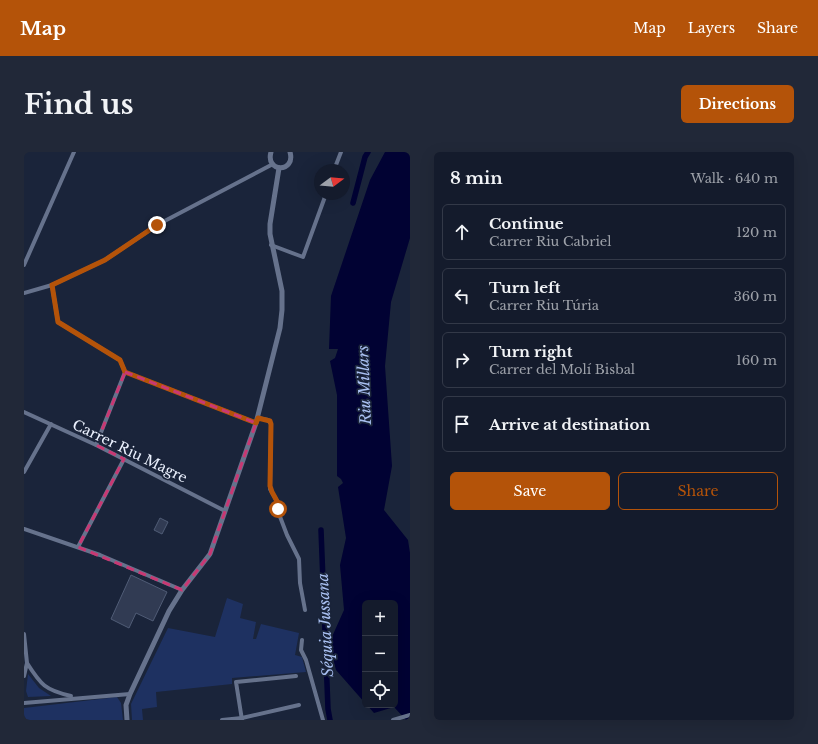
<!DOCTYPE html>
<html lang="en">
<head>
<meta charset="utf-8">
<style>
  :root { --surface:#141b2c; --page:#212838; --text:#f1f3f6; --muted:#9da1a9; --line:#333948; --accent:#b45309 }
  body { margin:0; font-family:"Libre Baskerville",serif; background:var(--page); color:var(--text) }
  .controls { position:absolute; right:12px; bottom:12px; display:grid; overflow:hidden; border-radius:6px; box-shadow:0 4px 16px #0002 }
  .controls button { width:36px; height:36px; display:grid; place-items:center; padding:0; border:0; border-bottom:1px solid var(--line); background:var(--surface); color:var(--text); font:20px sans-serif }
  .compass { position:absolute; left:290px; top:12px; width:36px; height:36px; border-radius:50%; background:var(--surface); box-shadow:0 4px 16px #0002; rotate:74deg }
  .stop { position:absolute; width:12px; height:12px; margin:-9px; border:3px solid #b45309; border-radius:50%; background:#fff }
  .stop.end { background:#b45309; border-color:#fff; box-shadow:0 1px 4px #0008 }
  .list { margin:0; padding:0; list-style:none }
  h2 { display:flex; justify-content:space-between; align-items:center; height:52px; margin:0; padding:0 16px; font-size:17px }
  h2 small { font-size:13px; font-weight:400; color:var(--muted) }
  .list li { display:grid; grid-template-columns:26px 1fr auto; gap:12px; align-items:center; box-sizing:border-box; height:56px; margin:0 8px 8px; padding:0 8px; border:1px solid var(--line); border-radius:6px }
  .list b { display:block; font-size:15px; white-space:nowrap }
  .list p { margin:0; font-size:13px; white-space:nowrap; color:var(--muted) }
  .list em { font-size:13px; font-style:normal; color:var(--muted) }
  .actions { display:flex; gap:8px; padding:12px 16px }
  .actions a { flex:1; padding:9px 0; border:1px solid var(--accent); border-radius:6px; text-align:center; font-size:14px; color:var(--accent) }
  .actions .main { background:var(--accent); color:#fff }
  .icon { flex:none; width:22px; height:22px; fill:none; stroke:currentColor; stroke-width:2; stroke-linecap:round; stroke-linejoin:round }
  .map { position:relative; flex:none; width:386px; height:568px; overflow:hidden; border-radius:6px }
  header { display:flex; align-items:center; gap:24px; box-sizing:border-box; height:56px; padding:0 20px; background:var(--accent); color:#fff }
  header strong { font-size:19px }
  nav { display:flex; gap:22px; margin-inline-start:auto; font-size:14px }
  .intro { display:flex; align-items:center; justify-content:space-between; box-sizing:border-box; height:96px; padding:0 24px }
  h1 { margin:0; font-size:28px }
  .button { padding:10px 18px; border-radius:6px; background:var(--accent); color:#fff; font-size:14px; font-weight:700 }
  main { display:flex; gap:24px; padding:0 24px }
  aside { flex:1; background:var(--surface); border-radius:6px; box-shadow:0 4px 16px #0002 }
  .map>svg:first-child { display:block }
</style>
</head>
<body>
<header>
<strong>Map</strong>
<nav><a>Map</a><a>Layers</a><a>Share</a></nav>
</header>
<div class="intro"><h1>Find us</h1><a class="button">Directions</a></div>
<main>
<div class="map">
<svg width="386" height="568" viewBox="0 0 386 568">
  <rect width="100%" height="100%" fill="#1a243a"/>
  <g fill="#1e3161">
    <polygon points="203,446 219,452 216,466 232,470 229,487 232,487 237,472 275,481 271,503 278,505 282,520 208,526 208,532 132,540 133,555 118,557 119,568 108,568 107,552 144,476 191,485"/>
    <polygon points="4,522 15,536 27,544 4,545 2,539"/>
    <polygon points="93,545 97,551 99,568 0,568 0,556"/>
  </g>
  <polygon fill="#010233" points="361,0 386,0 386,86 367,150 361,214 368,314 360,358 384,388 386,401 386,568 382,568 370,555 350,561 343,553 371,553 371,451 341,451 341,551 312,518 310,510 307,487 320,458 316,413 322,386 314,335 319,331 317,327 313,324 313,243 306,209 311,206 314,197 305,197 307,144 346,28"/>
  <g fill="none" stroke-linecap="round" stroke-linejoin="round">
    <g stroke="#010233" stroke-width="5.5">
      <polyline points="329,51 341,5 344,0"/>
      <polyline points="297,378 304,557 306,568"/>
    </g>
  </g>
  <g fill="#313b53" stroke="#505c76">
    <polygon points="136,366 144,370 138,382 130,378"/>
    <polygon points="107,423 143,440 129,469 112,461 105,476 87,467"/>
  </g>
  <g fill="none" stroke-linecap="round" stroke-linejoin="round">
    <g stroke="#66728c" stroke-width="4">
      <polyline points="310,18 317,0"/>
      <polyline points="247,93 279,105 302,42"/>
      <polyline points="0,113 50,0"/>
      <polyline points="28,133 34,170 96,208 101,220 232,271"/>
      <polyline points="0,141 28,133 81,108 133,73 249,12"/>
      <polyline points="0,260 72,293 201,359"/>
      <polyline points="234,266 244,268 247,272 246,337 254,351 255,362 263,383 275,407 276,431 281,458"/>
      <polyline points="72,293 101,220"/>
      <polyline points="0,320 27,272"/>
      <polyline points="0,377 76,403 158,438"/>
      <polyline points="54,395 100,307"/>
      <polyline points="0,482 3,511 0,524"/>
      <polyline points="278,488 277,498 282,508 299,568"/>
      <path d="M3,511C17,533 21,538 47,544"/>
      <polyline points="0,551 106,542"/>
      <polyline points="198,568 218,566 275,553"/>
      <polyline points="218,568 212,530 272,524"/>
      <polyline points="369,568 386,563"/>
    </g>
    <g stroke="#66728c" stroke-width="5">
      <path d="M247,0C241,21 272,21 266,0"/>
      <polyline points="103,568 102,553 106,542 145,459 158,438 186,402 232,271 256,176 258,158 258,139 246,82 246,72 255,16"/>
    </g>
  </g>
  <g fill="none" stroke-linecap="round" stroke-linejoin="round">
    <polyline stroke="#b45309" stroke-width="5" points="133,73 81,108 28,133 34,170 96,208 101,220 232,271 234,266 246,269 247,272 246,334 248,340 254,351 254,357"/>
  </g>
  <path fill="none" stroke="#c83873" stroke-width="3" stroke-dasharray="8 5" stroke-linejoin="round" d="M101,220L232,271L186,402L158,438L54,395L100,307L72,293Z"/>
  <g text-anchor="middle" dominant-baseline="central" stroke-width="3.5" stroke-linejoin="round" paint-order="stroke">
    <g font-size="14" fill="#eaf0fd" stroke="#1a243a">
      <text transform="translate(106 299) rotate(26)">Carrer Riu Magre</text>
    </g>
    <g font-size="15" font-style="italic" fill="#a9c0f2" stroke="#1a243a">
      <text transform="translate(340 233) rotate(-92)">Riu Millars</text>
      <text transform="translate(301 473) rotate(-93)">Séquia Jussana</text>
    </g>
  </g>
</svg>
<div class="controls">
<button>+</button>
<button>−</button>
<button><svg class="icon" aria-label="locate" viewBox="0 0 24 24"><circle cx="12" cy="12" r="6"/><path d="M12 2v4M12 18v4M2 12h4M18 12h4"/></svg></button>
</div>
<svg class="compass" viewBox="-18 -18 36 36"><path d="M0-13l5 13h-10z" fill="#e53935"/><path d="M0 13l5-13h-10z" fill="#9da1a9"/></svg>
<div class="stop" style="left:254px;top:357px"></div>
<div class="stop end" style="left:133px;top:73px"></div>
</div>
<aside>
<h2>8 min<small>Walk · 640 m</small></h2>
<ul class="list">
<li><svg class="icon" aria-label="ahead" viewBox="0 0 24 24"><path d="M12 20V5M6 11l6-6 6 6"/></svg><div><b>Continue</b><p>Carrer Riu Cabriel</p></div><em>120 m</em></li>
<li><svg class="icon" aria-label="left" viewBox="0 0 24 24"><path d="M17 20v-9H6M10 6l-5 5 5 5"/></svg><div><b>Turn left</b><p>Carrer Riu Túria</p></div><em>360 m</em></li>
<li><svg class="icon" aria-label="right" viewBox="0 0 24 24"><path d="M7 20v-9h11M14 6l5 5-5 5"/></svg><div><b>Turn right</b><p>Carrer del Molí Bisbal</p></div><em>160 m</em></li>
<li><svg class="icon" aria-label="arrive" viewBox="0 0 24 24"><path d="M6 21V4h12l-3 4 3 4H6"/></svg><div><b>Arrive at destination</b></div></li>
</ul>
<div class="actions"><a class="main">Save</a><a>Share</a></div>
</aside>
</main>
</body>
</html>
